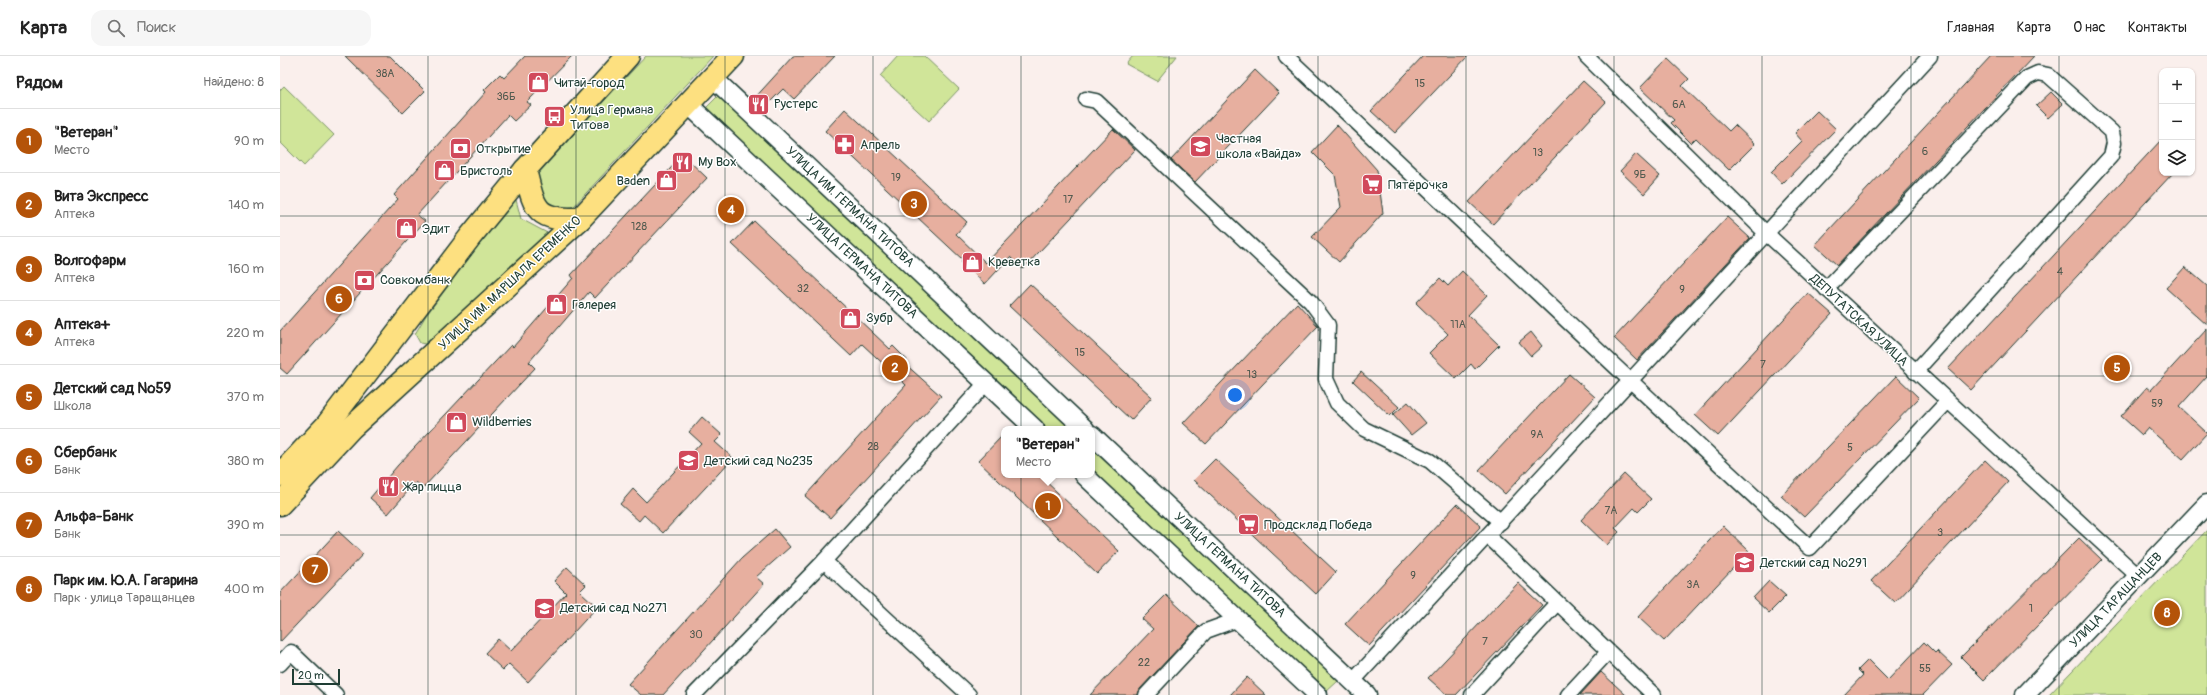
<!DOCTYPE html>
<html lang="ru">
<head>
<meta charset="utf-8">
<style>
  :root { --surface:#fff; --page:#f6f6f6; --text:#222; --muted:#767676; --line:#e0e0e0; --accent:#b45309 }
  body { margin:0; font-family:Pangolin,sans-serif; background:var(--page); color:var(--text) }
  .controls { position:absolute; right:12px; top:12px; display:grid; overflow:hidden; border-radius:8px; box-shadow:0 1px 3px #0004 }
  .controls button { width:36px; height:36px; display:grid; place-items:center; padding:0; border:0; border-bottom:1px solid var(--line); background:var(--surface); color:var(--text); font:20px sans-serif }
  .scale { position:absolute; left:12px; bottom:10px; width:48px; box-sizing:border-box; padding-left:4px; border:2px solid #1f3d34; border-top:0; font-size:11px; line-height:14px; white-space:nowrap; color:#1f3d34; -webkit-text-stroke:3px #fff; paint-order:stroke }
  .you { position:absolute; left:955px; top:339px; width:14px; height:14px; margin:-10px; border:3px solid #fff; border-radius:50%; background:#1a73e8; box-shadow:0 0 0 6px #1a73e833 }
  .badge { display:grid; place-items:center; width:26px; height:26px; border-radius:50%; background:var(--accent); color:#fff; font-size:13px; font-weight:700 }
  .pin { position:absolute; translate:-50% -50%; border:2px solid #fff; box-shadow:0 1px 4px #0006 }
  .popup { position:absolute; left:721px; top:370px; width:94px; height:52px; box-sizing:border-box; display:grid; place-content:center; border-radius:8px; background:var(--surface); filter:drop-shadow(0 1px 3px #0005); font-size:13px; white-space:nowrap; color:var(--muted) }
  .popup b { font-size:15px; color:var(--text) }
  .popup::after { content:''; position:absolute; left:50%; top:100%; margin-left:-8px; border:8px solid transparent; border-top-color:var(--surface) }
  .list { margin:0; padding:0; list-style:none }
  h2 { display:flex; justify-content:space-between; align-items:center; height:52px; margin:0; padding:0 16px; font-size:17px }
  h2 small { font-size:13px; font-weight:400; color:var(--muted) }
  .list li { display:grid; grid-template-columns:26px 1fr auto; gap:12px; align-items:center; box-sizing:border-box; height:64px; padding:0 16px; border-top:1px solid var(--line) }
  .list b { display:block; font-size:15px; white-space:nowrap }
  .list p { margin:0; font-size:13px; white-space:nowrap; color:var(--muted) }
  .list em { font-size:13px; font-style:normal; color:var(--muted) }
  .icon { flex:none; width:22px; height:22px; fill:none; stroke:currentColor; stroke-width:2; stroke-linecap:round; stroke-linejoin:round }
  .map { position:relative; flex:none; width:1927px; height:639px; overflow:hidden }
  header { display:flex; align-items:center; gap:24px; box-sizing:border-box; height:56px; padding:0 20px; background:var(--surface); border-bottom:1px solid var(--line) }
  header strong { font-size:19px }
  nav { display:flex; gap:22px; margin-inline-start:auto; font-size:14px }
  .search { width:280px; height:36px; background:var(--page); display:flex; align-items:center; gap:10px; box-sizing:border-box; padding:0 14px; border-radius:12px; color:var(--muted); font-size:15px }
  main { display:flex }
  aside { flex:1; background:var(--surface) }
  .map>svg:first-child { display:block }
</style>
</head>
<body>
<header>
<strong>Карта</strong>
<div class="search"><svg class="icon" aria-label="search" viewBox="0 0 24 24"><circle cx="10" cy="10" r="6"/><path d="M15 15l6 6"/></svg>Поиск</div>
<nav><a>Главная</a><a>Карта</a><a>О нас</a><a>Контакты</a></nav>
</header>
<main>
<aside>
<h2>Рядом<small>Найдено: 8</small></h2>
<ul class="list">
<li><span class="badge">1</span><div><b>&quot;Ветеран&quot;</b><p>Место</p></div><em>90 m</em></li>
<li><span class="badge">2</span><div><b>Вита Экспресс</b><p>Аптека</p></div><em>140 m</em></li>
<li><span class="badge">3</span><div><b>Волгофарм</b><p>Аптека</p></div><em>160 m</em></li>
<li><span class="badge">4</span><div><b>Аптека+</b><p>Аптека</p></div><em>220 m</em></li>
<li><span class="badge">5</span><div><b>Детский сад №59</b><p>Школа</p></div><em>370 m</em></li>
<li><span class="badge">6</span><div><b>Сбербанк</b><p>Банк</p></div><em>380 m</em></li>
<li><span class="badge">7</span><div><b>Альфа-Банк</b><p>Банк</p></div><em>390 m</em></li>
<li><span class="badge">8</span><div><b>Парк им. Ю.А. Гагарина</b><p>Парк · улица Таращанцев</p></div><em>400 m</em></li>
</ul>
</aside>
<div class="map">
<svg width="1927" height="639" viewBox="0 0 1927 639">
  <rect width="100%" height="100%" fill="#faefec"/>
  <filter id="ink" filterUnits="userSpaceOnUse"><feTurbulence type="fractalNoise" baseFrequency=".025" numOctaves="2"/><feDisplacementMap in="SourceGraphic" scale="8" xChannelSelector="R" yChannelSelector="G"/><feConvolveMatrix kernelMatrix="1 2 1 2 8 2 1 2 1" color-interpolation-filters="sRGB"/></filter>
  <g filter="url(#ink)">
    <g fill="#d0e599" stroke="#789166">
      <polygon points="366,0 433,0 294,150 278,155 266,150 256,118"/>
      <polygon points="618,0 644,0 679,33 649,65 600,20"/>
      <polygon points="853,0 897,0 877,25 846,8"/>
      <polygon points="4,30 54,79 24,110 0,86 0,34"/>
      <polygon points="438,40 791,373 764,373 425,53"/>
      <polygon points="235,140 241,163 271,179 150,289 140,287 135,278 145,261"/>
      <polygon points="812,393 1058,625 1045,637 812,418"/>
      <polygon points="1927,474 1927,639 1769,639"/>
    </g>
    <g fill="#e7af9f" stroke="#1f3d34">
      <polygon points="65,0 110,0 145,35 123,57"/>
      <polygon points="245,0 292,0 247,46 251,49 234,65 228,59 137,159 145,165 7,318 0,312 0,275 118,143 114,139 206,36 204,34 220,18 224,22"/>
      <polygon points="513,0 555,0 514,43 503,33 482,54 472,45"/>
      <polygon points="1143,0 1188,0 1115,77 1091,55"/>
      <polygon points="1711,0 1754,0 1557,209 1535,189"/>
      <polygon points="1388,3 1409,23 1402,30 1449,75 1455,69 1475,88 1449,114 1416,82 1411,87 1391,67 1394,64 1360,32"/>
      <polygon points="975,14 999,37 915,126 891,104"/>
      <polygon points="1303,25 1326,46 1213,168 1189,146"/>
      <polygon points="1771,36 1783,48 1768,62 1756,50"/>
      <polygon points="565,53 687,166 676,178 706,207 833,73 855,94 743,213 730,201 705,228 681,206 683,204 545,75"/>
      <polygon points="1537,55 1556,73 1502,128 1491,116 1522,85 1515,77"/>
      <polygon points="1057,69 1097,114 1103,157 1059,206 1032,181 1061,151 1055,119 1032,96"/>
      <polygon points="1882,83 1882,117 1893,117 1691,334 1668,313"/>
      <polygon points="1356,98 1380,120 1364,138 1340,115"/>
      <polygon points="403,99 427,122 315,242 309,236 249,306 255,312 143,432 136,426 108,458 90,442 118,409 231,289 233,291 293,222 291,219"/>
      <polygon points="1447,161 1470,182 1357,304 1334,282"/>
      <polygon points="474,165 610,293 613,290 627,304 624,307 661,340 550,462 525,440 626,329 582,288 571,300 452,188"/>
      <polygon points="1905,211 1927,230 1927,269 1886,232"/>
      <polygon points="1182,215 1207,239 1188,259 1219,289 1195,313 1191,308 1176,323 1149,297 1168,278 1136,247 1160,222 1168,230"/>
      <polygon points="750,228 872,341 851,364 729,250"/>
      <polygon points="1528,237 1552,258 1438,380 1415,359"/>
      <polygon points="1017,247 1038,270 926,388 903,367"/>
      <polygon points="1927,273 1927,320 1899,351 1927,377 1903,403 1868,372 1862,379 1841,360 1867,331 1871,334"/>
      <polygon points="1251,276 1262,290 1251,300 1239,286"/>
      <polygon points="1081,316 1119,351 1110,360 1073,325"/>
      <polygon points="1289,318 1315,341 1225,438 1199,414"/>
      <polygon points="1616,320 1639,342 1524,461 1501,440"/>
      <polygon points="1128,346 1146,367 1131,379 1113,359"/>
      <polygon points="422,361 442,379 435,386 453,402 383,477 364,459 359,465 340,448 353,433 366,446 421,387 409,376"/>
      <polygon points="724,378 724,419 759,419 839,495 817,518 698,405"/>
      <polygon points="935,403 1056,516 1036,538 914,424"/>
      <polygon points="1705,404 1728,426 1615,547 1591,525"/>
      <polygon points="1344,418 1371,443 1358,456 1354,452 1335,472 1339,476 1327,489 1301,464"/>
      <polygon points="1177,448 1201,470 1089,590 1065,568"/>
      <polygon points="1443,470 1469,495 1384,585 1358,561"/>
      <polygon points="495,473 510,491 476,521 484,528 383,639 361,639 348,628 462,502"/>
      <polygon points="58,475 83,498 0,586 0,537"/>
      <polygon points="1799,482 1822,504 1704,624 1681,601"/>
      <polygon points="287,511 306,529 300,535 317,551 248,626 229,608 223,614 205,597 218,583 231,595 286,537 274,525"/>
      <polygon points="1489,525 1506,540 1489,557 1473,542"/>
      <polygon points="1238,527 1262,549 1176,639 1167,639 1148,622"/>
      <polygon points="886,539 919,570 860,633 858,639 810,639 873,573 862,563"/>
      <polygon points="1644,586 1655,597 1657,595 1672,609 1643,639 1564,639 1583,619 1578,614 1588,604 1608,624"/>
      <polygon points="1321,616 1346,639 1300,639"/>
      <polygon points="967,621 986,639 950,639"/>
    </g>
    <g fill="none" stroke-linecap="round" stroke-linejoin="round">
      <defs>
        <g id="minor">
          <path d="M1006,0C1181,164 1354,330 1530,492L1667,346"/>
          <polyline points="1306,0 1486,177 1859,521"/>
          <polyline points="806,43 816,45 1031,246 1048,269 1046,323 1057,347 1084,373 1150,405 1221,466"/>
          <polyline points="1546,233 1747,22 1758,17 1768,19 1832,76 1834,87 1831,100 1635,316"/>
          <polyline points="1208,480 1374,639"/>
          <polyline points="544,505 689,639"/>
          <polyline points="0,608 11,596 56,639"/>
          <polyline points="1073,625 1650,0"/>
          <polyline points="414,639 544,505 706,327"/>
          <polyline points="866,639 926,575 959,563"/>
          <polyline points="1192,639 1277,547"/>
          <polyline points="1288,639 1328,596"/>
        </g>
        <g id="tertiary">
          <polyline points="432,21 805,373"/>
          <polyline points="408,48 755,373"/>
          <polyline points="812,379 1087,639"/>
          <polyline points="804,419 1038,639"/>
          <polyline points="1745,639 1927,448"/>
        </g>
        <g id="trunk">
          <path d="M245,114C255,154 255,164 300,163"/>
          <polyline points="0,419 47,369 190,181 245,114 348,0"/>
          <polyline points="0,448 71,372 300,163 453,0"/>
        </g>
      </defs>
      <use href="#minor" stroke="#1f3d34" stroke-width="17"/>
      <use href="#tertiary" stroke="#1f3d34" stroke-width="21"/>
      <use href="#trunk" stroke="#1f3d34" stroke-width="25"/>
      <use href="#minor" stroke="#fff" stroke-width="14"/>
      <use href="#tertiary" stroke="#fff" stroke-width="18"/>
      <use href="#trunk" stroke="#fde080" stroke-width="22"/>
    </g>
  </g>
  <path fill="none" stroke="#1f3d34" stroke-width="1" stroke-opacity="0.55" d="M148,0V639M296,0V639M445,0V639M593,0V639M741,0V639M889,0V639M1038,0V639M1186,0V639M1334,0V639M1482,0V639M1631,0V639M1779,0V639M0,160H1927M0,320H1927M0,479H1927"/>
  <defs>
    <symbol id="shop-square" viewBox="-11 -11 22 22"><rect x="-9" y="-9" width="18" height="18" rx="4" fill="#d1495b" stroke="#fff"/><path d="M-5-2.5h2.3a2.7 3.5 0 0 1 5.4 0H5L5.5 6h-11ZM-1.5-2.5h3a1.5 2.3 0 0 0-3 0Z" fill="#fff"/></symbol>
    <symbol id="restaurant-square" viewBox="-11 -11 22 22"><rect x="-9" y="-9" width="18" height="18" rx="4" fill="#d1495b" stroke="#fff"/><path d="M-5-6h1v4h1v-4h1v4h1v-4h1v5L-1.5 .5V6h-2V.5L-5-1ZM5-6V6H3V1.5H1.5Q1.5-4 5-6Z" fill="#fff"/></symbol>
    <symbol id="bus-square" viewBox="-11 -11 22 22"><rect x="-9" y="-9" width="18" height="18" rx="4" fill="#d1495b" stroke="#fff"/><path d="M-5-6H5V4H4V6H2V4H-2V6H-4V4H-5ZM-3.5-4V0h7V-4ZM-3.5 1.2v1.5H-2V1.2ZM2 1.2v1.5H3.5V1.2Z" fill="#fff"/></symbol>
    <symbol id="pharmacy-square" viewBox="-11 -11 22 22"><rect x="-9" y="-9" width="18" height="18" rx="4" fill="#d1495b" stroke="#fff"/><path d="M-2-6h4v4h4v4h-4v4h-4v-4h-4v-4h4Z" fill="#fff"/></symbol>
    <symbol id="school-square" viewBox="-11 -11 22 22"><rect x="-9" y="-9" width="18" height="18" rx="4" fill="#d1495b" stroke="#fff"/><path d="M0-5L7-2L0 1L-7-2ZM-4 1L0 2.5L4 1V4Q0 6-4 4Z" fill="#fff"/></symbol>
    <symbol id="bank-square" viewBox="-11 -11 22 22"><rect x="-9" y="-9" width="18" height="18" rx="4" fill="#d1495b" stroke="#fff"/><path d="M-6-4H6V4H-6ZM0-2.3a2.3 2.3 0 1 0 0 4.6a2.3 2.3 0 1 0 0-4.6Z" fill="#fff"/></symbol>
    <symbol id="supermarket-square" viewBox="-11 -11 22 22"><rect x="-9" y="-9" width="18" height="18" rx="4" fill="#d1495b" stroke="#fff"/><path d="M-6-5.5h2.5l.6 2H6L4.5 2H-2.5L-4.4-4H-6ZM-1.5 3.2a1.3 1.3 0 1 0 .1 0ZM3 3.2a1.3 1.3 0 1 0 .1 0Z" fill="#fff"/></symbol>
  </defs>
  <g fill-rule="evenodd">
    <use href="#shop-square" x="246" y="14" width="25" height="25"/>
    <use href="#restaurant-square" x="466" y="36" width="25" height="25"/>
    <use href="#bus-square" x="262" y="48" width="25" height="25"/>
    <use href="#pharmacy-square" x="552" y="76" width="25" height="25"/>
    <use href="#school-square" x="908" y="78" width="25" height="25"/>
    <use href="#bank-square" x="168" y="80" width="25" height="25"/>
    <use href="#restaurant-square" x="390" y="94" width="25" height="25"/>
    <use href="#shop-square" x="152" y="102" width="25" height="25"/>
    <use href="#shop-square" x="374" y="112" width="25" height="25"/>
    <use href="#supermarket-square" x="1080" y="116" width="25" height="25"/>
    <use href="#shop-square" x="114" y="160" width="25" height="25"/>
    <use href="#shop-square" x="680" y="194" width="25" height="25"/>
    <use href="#bank-square" x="72" y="212" width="25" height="25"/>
    <use href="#shop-square" x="264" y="236" width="25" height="25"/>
    <use href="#shop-square" x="558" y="250" width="25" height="25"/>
    <use href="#shop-square" x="164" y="354" width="25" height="25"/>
    <use href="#school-square" x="396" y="392" width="25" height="25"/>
    <use href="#restaurant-square" x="96" y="418" width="25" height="25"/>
    <use href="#supermarket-square" x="956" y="456" width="25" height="25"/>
    <use href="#school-square" x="1452" y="494" width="25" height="25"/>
    <use href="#school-square" x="252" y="540" width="25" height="25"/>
  </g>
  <g text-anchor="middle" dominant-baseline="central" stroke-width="3" stroke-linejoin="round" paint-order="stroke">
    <g font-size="11" fill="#515a4f">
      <text x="105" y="17">38А</text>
      <text x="1140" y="27">15</text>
      <text x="226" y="40">36Б</text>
      <text x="1399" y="48">6А</text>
      <text x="1645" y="95">6</text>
      <text x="1258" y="96">13</text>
      <text x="1360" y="118">9Б</text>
      <text x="616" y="121">19</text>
      <text x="788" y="143">17</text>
      <text x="359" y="170">128</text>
      <text x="1780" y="215">4</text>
      <text x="523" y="232">32</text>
      <text x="1402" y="233">9</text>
      <text x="1178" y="268">11А</text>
      <text x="800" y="296">15</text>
      <text x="1483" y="308">7</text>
      <text x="972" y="318">13</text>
      <text x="1877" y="347">59</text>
      <text x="1257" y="378">9А</text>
      <text x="593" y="390">28</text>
      <text x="1570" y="391">5</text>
      <text x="1331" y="454">7А</text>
      <text x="1660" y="476">3</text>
      <text x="1133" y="519">9</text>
      <text x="1413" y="528">3А</text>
      <text x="1751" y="552">1</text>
      <text x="416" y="578">30</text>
      <text x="1205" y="585">7</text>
      <text x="864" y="606">22</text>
      <text x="1645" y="612">55</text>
    </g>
    <g font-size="13" fill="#1f3d34" stroke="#fff" text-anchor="start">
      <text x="274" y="27">Читай-город</text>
      <text x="494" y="48">Рустерс</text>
      <text x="290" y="54">Улица Германа<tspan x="290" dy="15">Титова</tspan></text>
      <text x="936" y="83">Частная<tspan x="936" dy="15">школа «Вайда»</tspan></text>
      <text x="580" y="89">Апрель</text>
      <text x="196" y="93">Открытие</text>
      <text x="418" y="106">My Box</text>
      <text x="180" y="115">Бристоль</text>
      <text x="370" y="125" text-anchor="end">Baden</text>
      <text x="1108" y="129">Пятёрочка</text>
      <text x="142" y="173">Эдит</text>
      <text x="708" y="206">Креветка</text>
      <text x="100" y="224">Совкомбанк</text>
      <text x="292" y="249">Галерея</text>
      <text x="586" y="262">Зубр</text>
      <text x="192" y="366">Wildberries</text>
      <text x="424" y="405">Детский сад №235</text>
      <text x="124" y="431">Жар пицца</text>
      <text x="984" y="469">Продсклад Победа</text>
      <text x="1480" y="507">Детский сад №291</text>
      <text x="280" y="552">Детский сад №271</text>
    </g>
    <g font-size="13" fill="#1f3d34" stroke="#fff">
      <text transform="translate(570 151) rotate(43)">УЛИЦА ИМ. ГЕРМАНА ТИТОВА</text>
      <text transform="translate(582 210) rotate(43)">УЛИЦА ГЕРМАНА ТИТОВА</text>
      <text transform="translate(230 227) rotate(-43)">УЛИЦА ИМ. МАРШАЛА ЕРЕМЕНКО</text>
      <text transform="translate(1579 264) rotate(43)">ДЕПУТАТСКАЯ УЛИЦА</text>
      <text transform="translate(950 509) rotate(43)">УЛИЦА ГЕРМАНА ТИТОВА</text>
      <text transform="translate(1836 544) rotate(-46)">УЛИЦА ТАРАЩАНЦЕВ</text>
    </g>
  </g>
</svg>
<div class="controls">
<button>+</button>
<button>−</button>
<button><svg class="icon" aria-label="layers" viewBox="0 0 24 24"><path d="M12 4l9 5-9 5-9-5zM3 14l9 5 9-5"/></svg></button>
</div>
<div class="scale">20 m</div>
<div class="you"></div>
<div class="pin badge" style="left:768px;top:450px">1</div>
<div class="popup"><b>&quot;Ветеран&quot;</b>Место</div>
<div class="pin badge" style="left:615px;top:312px">2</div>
<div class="pin badge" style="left:634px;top:148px">3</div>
<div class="pin badge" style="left:451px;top:154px">4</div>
<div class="pin badge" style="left:1837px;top:312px">5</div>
<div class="pin badge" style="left:59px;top:243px">6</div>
<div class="pin badge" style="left:35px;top:514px">7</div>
<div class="pin badge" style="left:1887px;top:557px">8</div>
</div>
</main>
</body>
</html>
